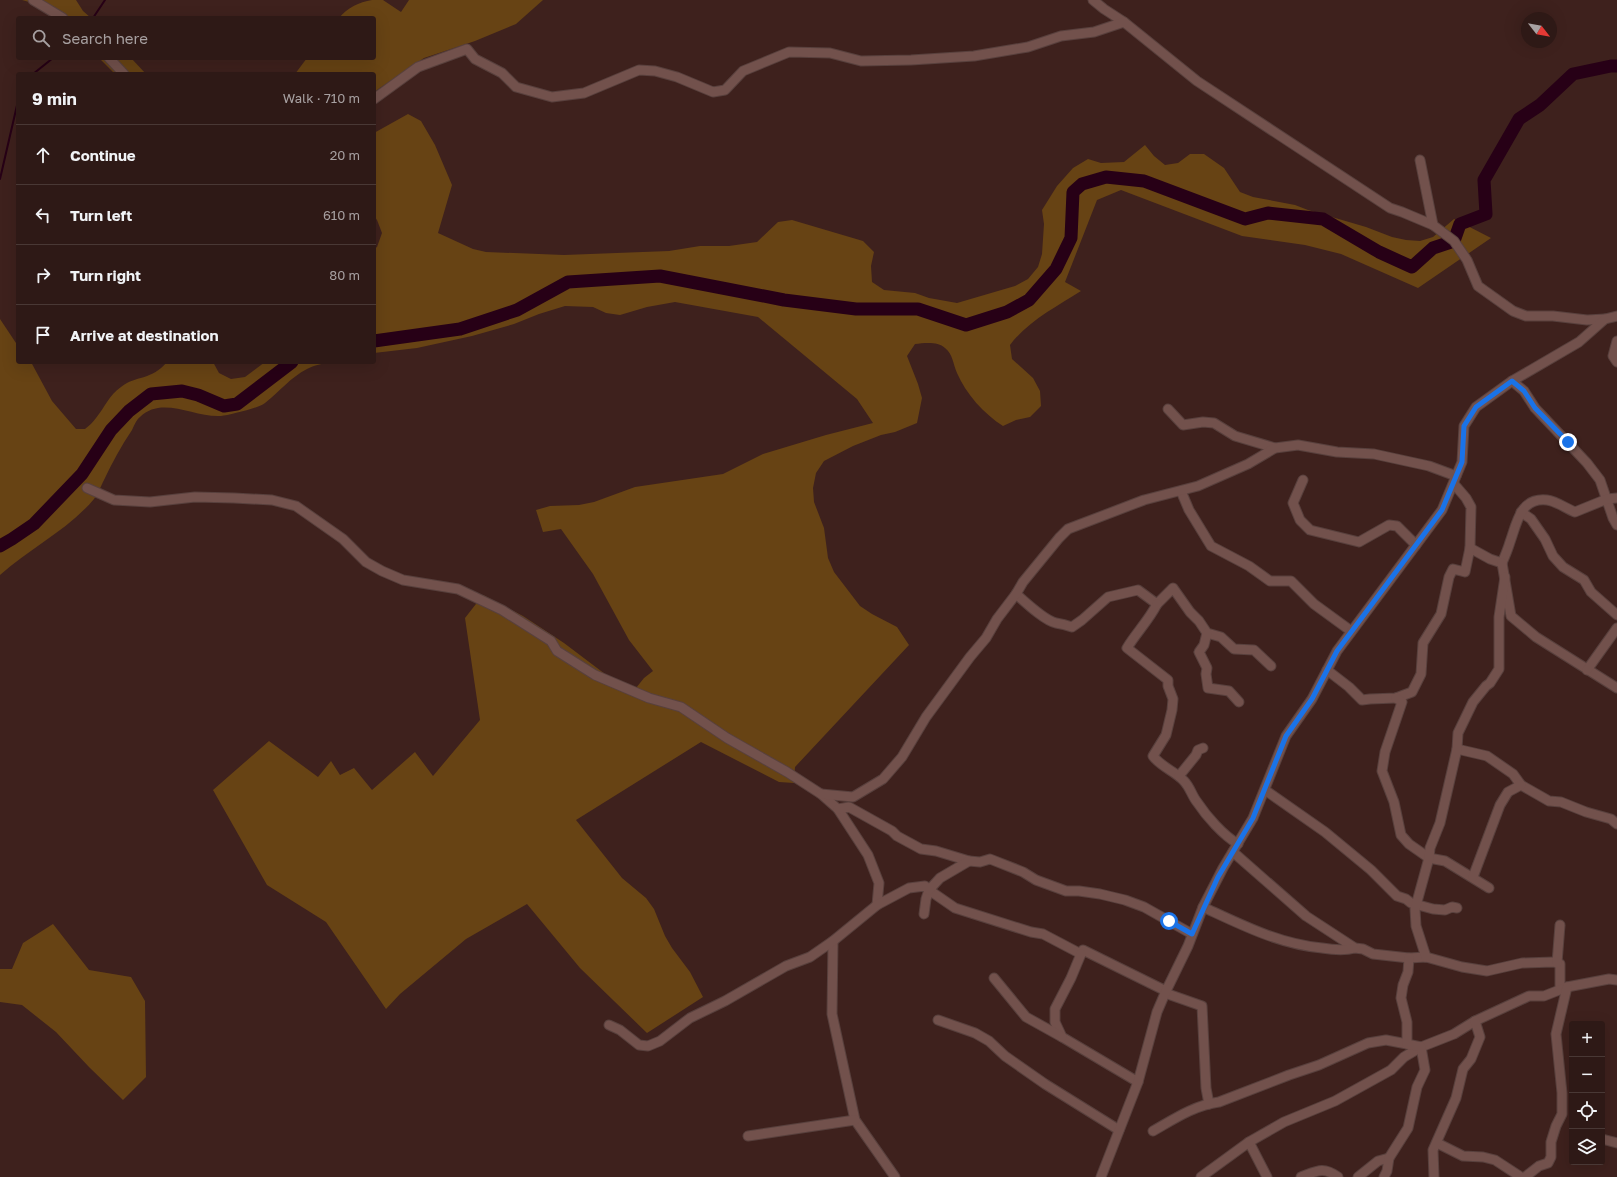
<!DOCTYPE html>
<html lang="en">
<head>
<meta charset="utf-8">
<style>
  :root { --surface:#2e1916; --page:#3a2623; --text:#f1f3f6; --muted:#a7a0a1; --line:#493835 }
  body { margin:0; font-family:"Golos Text",sans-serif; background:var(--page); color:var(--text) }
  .controls { position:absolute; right:12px; bottom:12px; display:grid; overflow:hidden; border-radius:4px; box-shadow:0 4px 16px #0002 }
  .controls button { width:36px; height:36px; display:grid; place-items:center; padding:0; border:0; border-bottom:1px solid var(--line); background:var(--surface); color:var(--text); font:20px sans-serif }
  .compass { position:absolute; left:1521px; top:12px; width:36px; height:36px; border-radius:50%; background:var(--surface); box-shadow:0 4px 16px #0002; rotate:121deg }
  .stop { position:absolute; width:12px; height:12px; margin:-9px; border:3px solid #1a73e8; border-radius:50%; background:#fff }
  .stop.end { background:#1a73e8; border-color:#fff; box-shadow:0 1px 4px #0008 }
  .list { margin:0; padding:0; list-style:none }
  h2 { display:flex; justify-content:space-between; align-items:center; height:52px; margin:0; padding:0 16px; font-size:17px }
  h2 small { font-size:13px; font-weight:400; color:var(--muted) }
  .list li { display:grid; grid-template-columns:26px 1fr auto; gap:12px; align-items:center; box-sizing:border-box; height:60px; padding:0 16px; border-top:1px solid var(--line) }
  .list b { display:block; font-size:15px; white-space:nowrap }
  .list em { font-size:13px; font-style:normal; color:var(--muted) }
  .icon { flex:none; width:22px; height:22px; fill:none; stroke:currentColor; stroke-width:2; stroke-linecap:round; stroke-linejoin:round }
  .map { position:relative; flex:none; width:1617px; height:1177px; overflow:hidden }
  .search { position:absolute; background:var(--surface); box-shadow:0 4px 16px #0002; left:16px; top:16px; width:360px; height:44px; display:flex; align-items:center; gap:10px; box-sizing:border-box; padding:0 14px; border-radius:4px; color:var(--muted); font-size:15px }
  .panel { position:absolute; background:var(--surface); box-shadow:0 4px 16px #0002; left:16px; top:72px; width:360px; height:292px; border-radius:4px }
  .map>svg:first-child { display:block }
</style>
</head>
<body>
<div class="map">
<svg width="1617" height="1177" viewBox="0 0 1617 1177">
  <rect width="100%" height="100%" fill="#3e211d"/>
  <g fill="#674314">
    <polygon points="22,0 76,0 83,11 91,18 54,18 29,2"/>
    <path d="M372,0H383L401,12L409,0H543L516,24L475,41L424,58L374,92V74H295L307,58H374V18H339C347,8 359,2 372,0Z"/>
    <polygon points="99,58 131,58 146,74 115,74"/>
    <path d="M408,114L421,121L435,145L452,185L438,233L473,249L486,252L564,255L669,251L700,246H729L757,242L778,222L792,220L863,241L874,252L871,266L872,282L884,290L915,293L929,298L957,303L1015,286L1028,279L1038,267L1042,254L1044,224L1042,210L1057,186L1073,168L1088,159L1101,163L1124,162L1145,145L1154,156L1165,165L1178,163L1190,154H1204L1224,168L1240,192L1253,197L1295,205L1308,210L1366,227L1392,237L1406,240L1420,241L1433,237L1454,219L1491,238L1418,288L1341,254L1305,245L1242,236L1121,190L1097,200L1065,282L1081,291C1056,307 1028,321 1010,345L1012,359L1033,378L1040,391L1041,406L1030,417L1016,420L1003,426C984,414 966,394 957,373C953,364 953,354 945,348C938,341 924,343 915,344L907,356L918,384L922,398L917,423L895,432L881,435L853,446L824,461L816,473L813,488L814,502L824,528L828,558L834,572L860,606L872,614L897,627L909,645L795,767L794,783L779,782L701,742L576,820L622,878L646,898L654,909L665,936L672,948L690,972L703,997L647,1033L580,968L527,904L466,939L400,994L386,1009L326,922L267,885L213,790L269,741L318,777L331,761L340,775L354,768L372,790L415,752L433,776L480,720L465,618L483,595L523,616L564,643L605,674L636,688L644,678L653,671L629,640L593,574L561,529L543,532L536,510L550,506L579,505L594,502L635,487L723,474L763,454L826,435L873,423L857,399L758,317L675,302L647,307L620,315L606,313L593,307L565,306L539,314L514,324L472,336L417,348L374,353V249L377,247L382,233L377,220L374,216V133Z"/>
    <path d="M0,319L18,346V362H31L52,401L76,429H85C89,426 93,422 96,418C105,407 109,395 121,387C136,375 151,381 167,362H213L219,373L231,379L245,377L265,362H330C323,364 314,365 307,369C291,377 279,392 265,403C259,408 229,415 221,416C195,418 162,395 140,417C136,420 134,426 132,430C121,446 112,463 104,480C101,486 98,494 94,499C68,530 30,548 0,575Z"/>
    <polygon points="53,924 89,970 131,977 145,1001 146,1077 123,1100 89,1067 56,1032 22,1005 0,1002 0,969 12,969 23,943"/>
  </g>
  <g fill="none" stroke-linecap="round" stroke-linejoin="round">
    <g stroke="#270016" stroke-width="2">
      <polyline points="93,18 105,0"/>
      <polyline points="33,74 53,58"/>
      <polyline points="0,179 18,101"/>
    </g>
    <g stroke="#270016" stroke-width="13">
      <polyline points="374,341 460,329 517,310 568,282 660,276 784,300 856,309 918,309 966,325 1007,312 1029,300 1056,269 1071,238 1073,192 1082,184 1106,177 1144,181 1245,219 1268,213 1323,219 1379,252 1412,267 1433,248 1454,241 1460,224 1486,214 1484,180 1519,119 1540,105 1573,74 1611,66 1617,66"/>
      <polyline points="0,546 12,539 34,524 82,474 111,430 129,411 151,394 182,391 198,395 224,406 237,404 292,362"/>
    </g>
    <defs>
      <g id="minor">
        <polyline points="33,0 63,18"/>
        <polyline points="1093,0 1104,9 1124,22"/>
        <polyline points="109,58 124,74"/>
        <polyline points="374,99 418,67 467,49 475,59 502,73 516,87 552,97 584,93 639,70 655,71 677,77 713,92 725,90 743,71 789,52 830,53 861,61 911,60 974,56 1028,47 1061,36 1094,32 1124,22 1197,81 1390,208 1402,212 1433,225"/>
        <polyline points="1420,160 1433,225 1454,241 1467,260 1478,286 1513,311 1526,316 1553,316 1587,320 1605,319"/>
        <polyline points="1617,341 1613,356 1617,362"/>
        <polyline points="1512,381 1524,391 1535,408 1587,463 1600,480 1613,518 1617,525"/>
        <polyline points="1168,409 1183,425 1203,422 1214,423 1235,436 1275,448"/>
        <polyline points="1303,480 1293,503 1300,520 1310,530 1359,542 1389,525 1397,526 1416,545"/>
        <polyline points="87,488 114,500 150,502 195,497 234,498 272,500 296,506 343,539 366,562 382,571 403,580 458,589 502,610 551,641 557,651 595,675 649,698 681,707 727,738 787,772 821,794 838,809 868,855 879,883 877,905"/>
        <polyline points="1181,491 1189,510 1211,546 1249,566 1270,581 1291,581 1314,604 1351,631"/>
        <polyline points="1521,512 1531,519 1545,539 1553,556 1563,567 1584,580 1591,592 1617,615"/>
        <path d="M1470,548L1490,559L1502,563C1505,556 1508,549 1510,542C1517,523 1520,497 1547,500C1556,501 1567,509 1575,512L1607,499L1617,498"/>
        <polyline points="1502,563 1511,616 1536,637 1617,688"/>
        <path d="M1016,594C1025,602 1045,621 1056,623C1062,624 1066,625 1072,627L1082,620L1108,597L1138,590L1157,604L1173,588L1190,612L1199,621L1207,633L1221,637L1234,649L1254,650L1271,666"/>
        <path d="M1157,604C1149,620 1136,633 1127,648L1168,680V686L1173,699L1172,710L1166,735L1153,756C1161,767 1175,771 1184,781C1190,787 1192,796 1197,802C1207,817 1223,835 1238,844"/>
        <polyline points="1207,633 1204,645 1199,652 1207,668 1206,674 1208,688 1229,691 1239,702"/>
        <polyline points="1327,670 1349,687 1362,700 1370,699 1396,698 1412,692 1421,674 1423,643 1441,614 1449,577 1453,569 1465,572 1470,548 1471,507 1466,498 1454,484"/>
        <polyline points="1587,670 1617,628"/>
        <polyline points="1396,698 1402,702 1385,752 1382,771 1394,802 1401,835 1409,844 1429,858 1445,861 1489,888"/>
        <polyline points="1457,749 1487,756 1513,774 1521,785 1549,801 1561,802 1586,812 1611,819 1617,824"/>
        <polyline points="1179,776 1196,755 1198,750 1203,748"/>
        <polyline points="1265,790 1325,832 1371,870 1397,896 1406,899 1411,903 1433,909 1445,910 1452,907 1457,908"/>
        <polyline points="821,794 853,797 883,779 902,757 926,717 970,657 986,638 997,619 1016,594 1023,582 1059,538 1068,529 1144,500 1198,486 1248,464 1275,448 1298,445 1337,452 1374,454 1429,466 1456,476"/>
        <polyline points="838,809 849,807 892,831 897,836 921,849 936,851 969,861"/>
        <polyline points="1233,852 1306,916 1355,948 1363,949 1373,954 1409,958 1426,957 1462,967 1487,971 1522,963 1554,962 1560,964 1560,989"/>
        <polyline points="1473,877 1500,805 1508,792 1521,785"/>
        <path d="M1203,907C1242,925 1279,944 1322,948C1334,950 1344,951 1355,948"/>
        <polyline points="924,914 926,899 929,890 955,908 1031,932 1043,934 1081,954 1083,950 1166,991"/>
        <polyline points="833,941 832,1014 855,1120 895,1177"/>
        <polyline points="1081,954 1071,978 1055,1009 1055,1022 1062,1037 1138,1082"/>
        <polyline points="1426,957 1416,926 1415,909 1429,858 1430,848 1440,823 1457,749 1458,733 1473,702 1486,686 1490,683 1499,669 1499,617 1505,577"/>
        <polyline points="1557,963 1560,925"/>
        <polyline points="994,978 1026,1017 1062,1037"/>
        <polyline points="1165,993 1202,1006 1206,1088 1209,1104"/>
        <polyline points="938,1020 975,1033 989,1041 1005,1056 1045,1084 1119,1130"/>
        <polyline points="609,1025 620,1030 639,1045 648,1046 660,1041 690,1018 725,1001 786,966 810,957 833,941 877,905 909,888 925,886 929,890 940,878 969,861 980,862 990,859 1023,872 1036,880 1066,891 1079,891 1100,894 1125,900 1144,907 1192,934"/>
        <path d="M1153,1131C1174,1119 1195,1105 1219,1102L1289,1075L1319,1065L1368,1043L1386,1040L1407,1044"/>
        <polyline points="748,1136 855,1120"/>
        <polyline points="1602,1139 1617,1143"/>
        <polyline points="1249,1142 1267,1177"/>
        <polyline points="1437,1143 1463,1156 1483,1157 1495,1160 1521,1177"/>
        <polyline points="1101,1177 1138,1082 1157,1012 1166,991 1188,946 1203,907 1223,868 1253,818 1286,736 1312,699 1337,651 1442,510 1462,462 1464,426 1476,407 1512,381 1579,342 1605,319 1617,316"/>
        <polyline points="1201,1177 1249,1142 1284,1122 1335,1101 1391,1070 1404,1057 1421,1047 1454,1034 1475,1021 1529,996 1544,996 1567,987 1609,979 1617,980"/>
        <path d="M1301,1177C1317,1171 1323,1166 1338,1177"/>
        <polyline points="1358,1177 1378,1161 1389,1158"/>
        <polyline points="1384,1177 1387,1171 1389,1158 1408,1128 1417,1087 1425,1070 1421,1047 1407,1044 1407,1022 1401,998 1403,985 1408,972 1409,958"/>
        <polyline points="1434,1177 1433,1150 1456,1098 1463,1069 1471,1059 1480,1037 1475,1021"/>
        <polyline points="1525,1177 1539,1166 1548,1163 1551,1157 1551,1142 1556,1126 1562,1114 1562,1093 1556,1034 1567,987"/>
      </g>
    </defs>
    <use href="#minor" stroke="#58403d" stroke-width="11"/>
    <use href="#minor" stroke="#72514c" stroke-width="9"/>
  </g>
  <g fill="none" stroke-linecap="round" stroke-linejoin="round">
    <polyline stroke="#1a73e8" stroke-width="5" points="1169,921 1192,934 1218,877 1253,818 1286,736 1312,699 1337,651 1442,510 1462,462 1464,426 1476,407 1512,381 1524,391 1535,408 1568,442"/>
  </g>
</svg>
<div class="controls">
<button>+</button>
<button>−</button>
<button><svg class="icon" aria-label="locate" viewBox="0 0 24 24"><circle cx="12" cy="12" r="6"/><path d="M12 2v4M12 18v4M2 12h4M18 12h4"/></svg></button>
<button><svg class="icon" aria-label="layers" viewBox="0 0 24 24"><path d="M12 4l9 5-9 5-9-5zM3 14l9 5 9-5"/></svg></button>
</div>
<svg class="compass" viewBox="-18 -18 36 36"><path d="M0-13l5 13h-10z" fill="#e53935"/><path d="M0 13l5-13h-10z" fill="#a7a0a1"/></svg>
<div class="stop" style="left:1169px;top:921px"></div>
<div class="stop end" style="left:1568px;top:442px"></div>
<div class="search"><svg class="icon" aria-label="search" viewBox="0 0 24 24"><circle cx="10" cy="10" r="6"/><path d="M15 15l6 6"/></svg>Search here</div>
<section class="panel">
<h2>9 min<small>Walk · 710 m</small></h2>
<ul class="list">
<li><svg class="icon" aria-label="ahead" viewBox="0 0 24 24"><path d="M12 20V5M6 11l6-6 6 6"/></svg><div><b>Continue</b></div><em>20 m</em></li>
<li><svg class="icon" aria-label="left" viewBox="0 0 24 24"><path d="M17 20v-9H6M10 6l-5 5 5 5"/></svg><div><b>Turn left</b></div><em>610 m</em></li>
<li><svg class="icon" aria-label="right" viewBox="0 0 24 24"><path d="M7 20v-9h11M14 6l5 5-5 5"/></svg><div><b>Turn right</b></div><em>80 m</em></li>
<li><svg class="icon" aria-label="arrive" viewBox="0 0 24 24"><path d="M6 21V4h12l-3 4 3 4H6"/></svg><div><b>Arrive at destination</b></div></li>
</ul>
</section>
</div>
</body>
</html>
